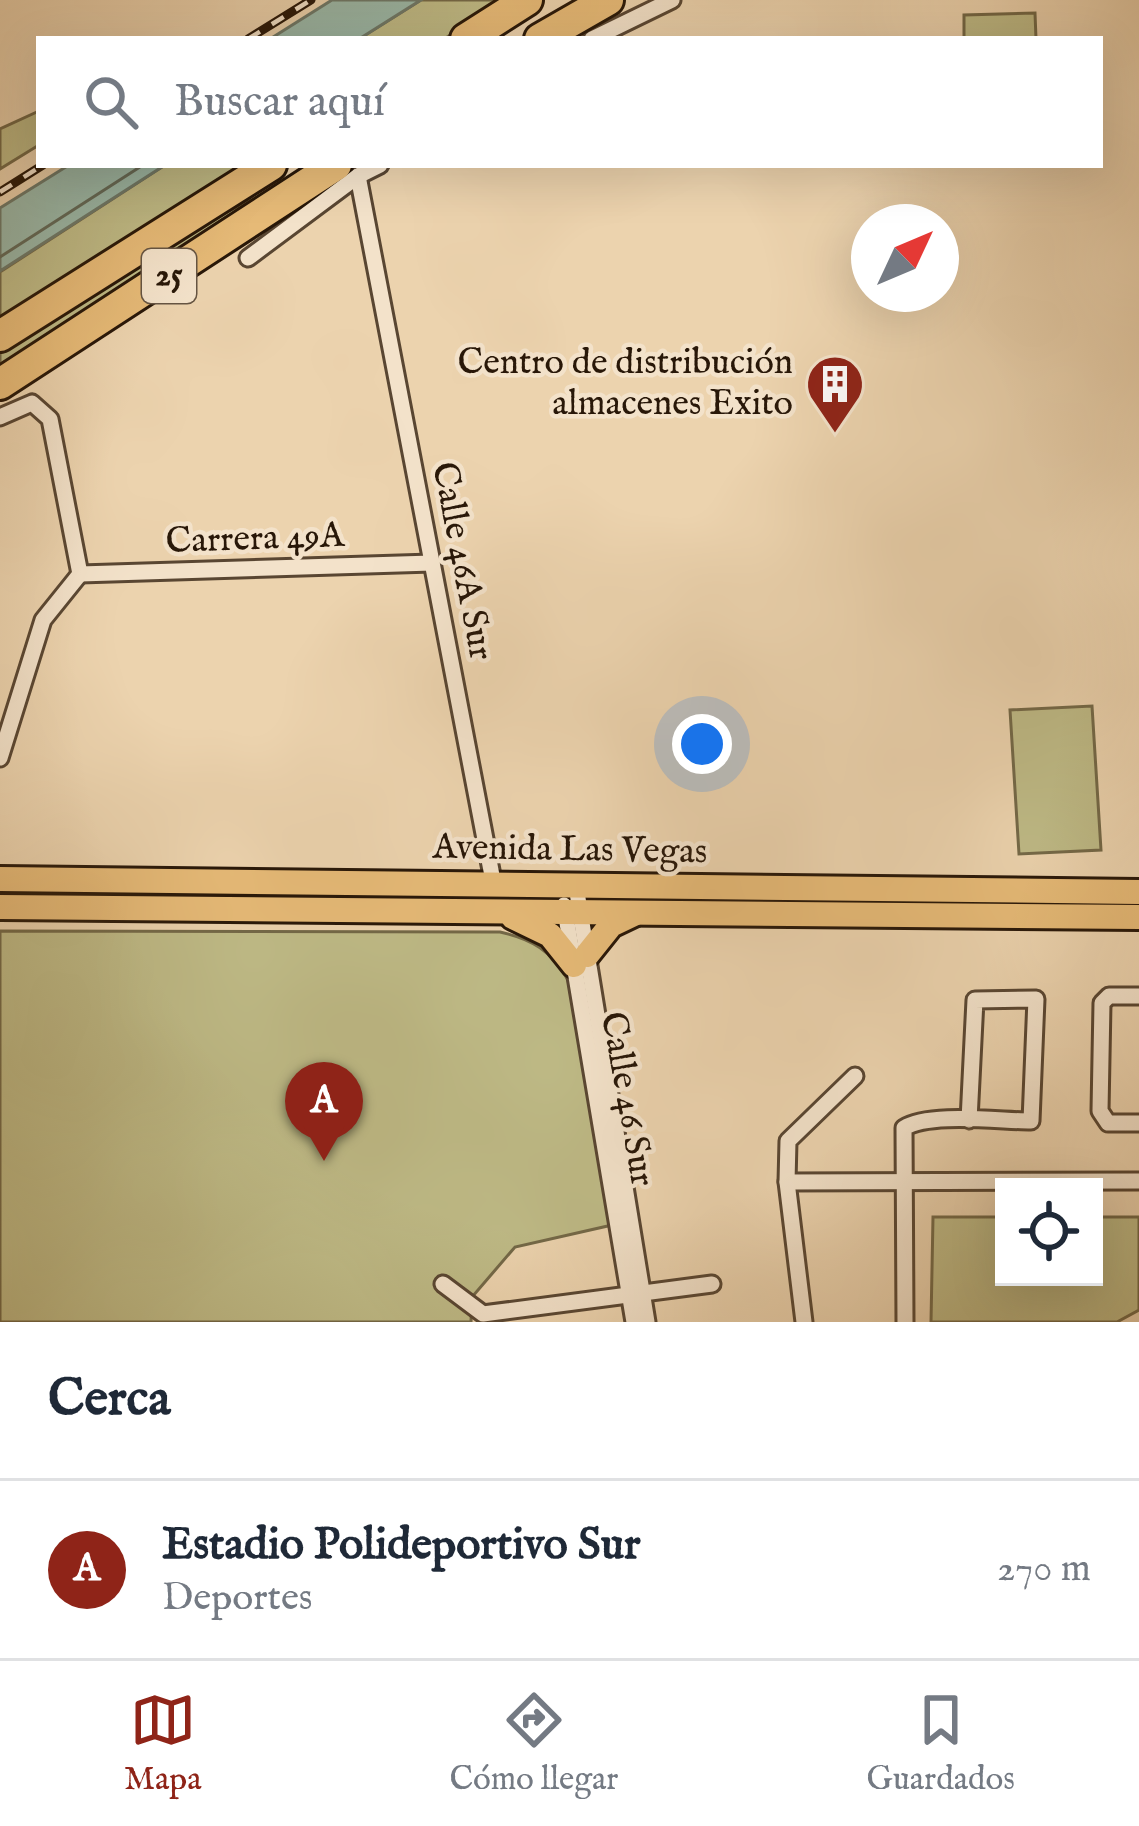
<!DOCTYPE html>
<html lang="es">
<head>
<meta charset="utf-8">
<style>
  :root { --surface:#fff; --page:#f2f2f3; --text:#1f2937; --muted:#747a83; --line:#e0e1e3; --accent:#8f2418 }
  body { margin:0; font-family:"IM FELL English",serif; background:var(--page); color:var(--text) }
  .controls { position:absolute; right:36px; bottom:36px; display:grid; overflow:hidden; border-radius:0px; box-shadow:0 12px 48px #0002 }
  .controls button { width:108px; height:108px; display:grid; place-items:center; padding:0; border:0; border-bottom:3px solid var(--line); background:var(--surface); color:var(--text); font:60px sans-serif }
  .compass { position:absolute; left:851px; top:204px; width:108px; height:108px; border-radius:50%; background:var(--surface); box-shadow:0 12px 48px #0002; rotate:46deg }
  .you { position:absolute; left:702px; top:744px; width:42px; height:42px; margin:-30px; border:9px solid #fff; border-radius:50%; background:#1a73e8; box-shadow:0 0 0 18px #1a73e833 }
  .badge { display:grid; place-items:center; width:78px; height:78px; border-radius:50%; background:var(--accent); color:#fff; font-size:39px; font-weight:700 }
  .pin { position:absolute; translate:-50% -99px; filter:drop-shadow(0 3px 6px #0008) }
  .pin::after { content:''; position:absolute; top:63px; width:42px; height:36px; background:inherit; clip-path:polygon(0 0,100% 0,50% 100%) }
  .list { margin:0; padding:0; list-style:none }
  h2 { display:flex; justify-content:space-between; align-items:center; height:156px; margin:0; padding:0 48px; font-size:51px }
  h2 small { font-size:39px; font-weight:400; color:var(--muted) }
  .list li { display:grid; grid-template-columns:78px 1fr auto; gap:36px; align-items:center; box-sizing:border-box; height:180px; padding:0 48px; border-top:3px solid var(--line) }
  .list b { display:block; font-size:45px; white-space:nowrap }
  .list p { margin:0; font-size:39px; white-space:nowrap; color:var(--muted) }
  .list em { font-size:39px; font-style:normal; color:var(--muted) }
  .icon { flex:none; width:66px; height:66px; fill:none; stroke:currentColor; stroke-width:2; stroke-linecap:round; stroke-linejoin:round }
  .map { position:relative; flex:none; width:1139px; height:1322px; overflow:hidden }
  .search { position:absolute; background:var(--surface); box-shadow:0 12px 48px #0002; left:36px; right:36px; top:36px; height:132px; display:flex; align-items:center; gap:30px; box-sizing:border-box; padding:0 42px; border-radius:0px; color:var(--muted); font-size:45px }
  .sheet { height:336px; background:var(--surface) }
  nav { display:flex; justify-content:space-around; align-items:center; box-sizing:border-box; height:168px; border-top:3px solid var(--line); background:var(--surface); font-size:33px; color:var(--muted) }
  nav a { display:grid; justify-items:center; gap:6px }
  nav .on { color:var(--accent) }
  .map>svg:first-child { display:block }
</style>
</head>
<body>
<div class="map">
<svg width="1139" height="1322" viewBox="0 0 1139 1322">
  <rect width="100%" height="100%" fill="#ecd3ae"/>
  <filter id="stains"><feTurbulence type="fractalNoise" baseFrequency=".00167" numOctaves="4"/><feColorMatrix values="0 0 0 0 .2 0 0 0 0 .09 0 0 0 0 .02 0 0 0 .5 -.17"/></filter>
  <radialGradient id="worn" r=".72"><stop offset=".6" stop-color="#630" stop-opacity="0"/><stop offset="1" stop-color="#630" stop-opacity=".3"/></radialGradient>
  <g fill="#beba86" stroke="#736847" stroke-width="3">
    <polygon points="421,0 506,0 444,39 359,39"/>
    <polygon points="1035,13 1036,39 964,39 964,15"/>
    <polygon points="39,111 39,145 0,169 0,129"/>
    <polygon points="165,165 246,165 0,323 0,272"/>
    <polygon points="293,180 0,369 0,350 204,223"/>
    <polygon points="1092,706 1101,850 1019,854 1010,710"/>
    <path d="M0,931L500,932C532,939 552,951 568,980L612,1225L515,1247L472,1297L471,1322H0Z"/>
    <polygon points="933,1217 1004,1217 1004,1277 1094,1277 1094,1217 1139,1217 1139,1310 1117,1322 931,1322"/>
  </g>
  <g fill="#99b8a9" stroke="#6c7869" stroke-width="3">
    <polygon points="332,0 421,0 359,39 270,39"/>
    <polygon points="69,165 165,165 0,271 0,208"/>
  </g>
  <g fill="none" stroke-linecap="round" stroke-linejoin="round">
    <polyline stroke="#606858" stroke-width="3" points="0,257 143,165"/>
    <defs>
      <g id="street">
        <polyline points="592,39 672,0"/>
        <polyline points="358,176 494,886"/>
        <polyline points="248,258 358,176 380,165"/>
        <polyline points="0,417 32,403 50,419 80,574"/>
        <polyline points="80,574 432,563"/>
        <polyline points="0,758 43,620 80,574"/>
        <polyline points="576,886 647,1322"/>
        <polyline points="564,905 634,1322"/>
        <polyline points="1139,996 1109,996 1102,1003 1100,1111 1108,1123 1139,1123"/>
        <polyline points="787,1182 788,1141 855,1076"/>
        <polyline points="443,1284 483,1314 712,1284"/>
        <polyline points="804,1322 787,1182 1139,1181"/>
        <path d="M905,1322L904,1128C928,1112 1000,1121 1031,1121L1036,999L975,1000L969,1120"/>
      </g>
      <g id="primary">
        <polyline points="0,879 1139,892"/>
        <polyline points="0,907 1139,917"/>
        <polyline points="513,917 550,935 574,965"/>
        <polyline points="587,955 611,925 634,914"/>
      </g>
      <g id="highway">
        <polyline points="466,39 527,0"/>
        <polyline points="540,39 608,0"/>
        <polyline points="0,336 271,165"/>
        <polyline points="0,384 336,165"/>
      </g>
    </defs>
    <use href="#street" stroke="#594632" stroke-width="21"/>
    <use href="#primary" stroke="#281708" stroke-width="30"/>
    <use href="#highway" stroke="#281708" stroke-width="36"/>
    <use href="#street" stroke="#f3e2ca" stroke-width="15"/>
    <use href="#primary" stroke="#e6ba77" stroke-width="24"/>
    <use href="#highway" stroke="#e6ba77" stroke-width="30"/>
    <defs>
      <g id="rail">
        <polyline points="248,39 311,0"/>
        <polyline points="0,192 43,165"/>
      </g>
    </defs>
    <use href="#rail" stroke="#281708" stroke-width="9"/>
    <use href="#rail" stroke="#f3e2ca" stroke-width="4.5" stroke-dasharray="14" stroke-linecap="butt"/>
  </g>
  <defs>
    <symbol id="building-pin" viewBox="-11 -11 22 30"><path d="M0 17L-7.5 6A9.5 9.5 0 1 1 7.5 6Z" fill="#8f2418" stroke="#f3e2ca"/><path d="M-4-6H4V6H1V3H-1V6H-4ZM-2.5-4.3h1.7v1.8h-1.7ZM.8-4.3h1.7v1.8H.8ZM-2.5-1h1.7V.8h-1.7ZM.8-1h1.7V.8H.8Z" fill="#fff"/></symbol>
  </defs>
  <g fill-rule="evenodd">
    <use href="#building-pin" x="802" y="351" width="66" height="90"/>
  </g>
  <g text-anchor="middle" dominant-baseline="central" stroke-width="9" stroke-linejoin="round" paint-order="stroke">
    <rect fill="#f3e2ca" stroke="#655442" stroke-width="3" x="142" y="249" width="54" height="54" rx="9"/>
    <g font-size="33" font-weight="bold" fill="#281708">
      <text x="169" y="276">25</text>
    </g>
    <g font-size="36" fill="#281708" stroke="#f3e2ca" text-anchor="end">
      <text x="793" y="363">Centro de distribución<tspan x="793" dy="41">almacenes Exito</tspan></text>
    </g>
    <g font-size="36" fill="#281708" stroke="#f3e2ca">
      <text transform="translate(255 539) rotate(-2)">Carrera 49A</text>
      <text transform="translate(462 561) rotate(79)">Calle 46A Sur</text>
      <text transform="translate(570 850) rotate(1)">Avenida Las Vegas</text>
      <text transform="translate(627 1099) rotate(80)">Calle 46 Sur</text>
    </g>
  </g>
  <rect width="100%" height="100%" filter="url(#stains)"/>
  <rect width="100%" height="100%" fill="url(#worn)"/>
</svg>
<div class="controls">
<button><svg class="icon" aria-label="locate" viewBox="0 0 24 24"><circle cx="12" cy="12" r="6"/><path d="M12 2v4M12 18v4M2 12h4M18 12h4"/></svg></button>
</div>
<svg class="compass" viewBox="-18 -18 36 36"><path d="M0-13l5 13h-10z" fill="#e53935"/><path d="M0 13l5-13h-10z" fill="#747a83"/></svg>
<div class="you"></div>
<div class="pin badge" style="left:324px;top:1161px">A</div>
<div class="search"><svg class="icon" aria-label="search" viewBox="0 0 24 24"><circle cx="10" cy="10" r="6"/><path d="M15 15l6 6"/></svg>Buscar aquí</div>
</div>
<section class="sheet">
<h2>Cerca<small></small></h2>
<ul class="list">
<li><span class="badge">A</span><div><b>Estadio Polideportivo Sur</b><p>Deportes</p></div><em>270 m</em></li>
</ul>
</section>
<nav>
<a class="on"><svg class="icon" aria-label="map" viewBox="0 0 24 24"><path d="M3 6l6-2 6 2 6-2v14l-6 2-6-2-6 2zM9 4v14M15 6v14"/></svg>Mapa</a>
<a><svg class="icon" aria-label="directions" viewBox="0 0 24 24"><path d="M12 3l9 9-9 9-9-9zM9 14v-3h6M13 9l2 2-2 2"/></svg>Cómo llegar</a>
<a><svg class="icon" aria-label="saved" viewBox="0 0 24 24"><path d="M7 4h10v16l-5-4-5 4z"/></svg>Guardados</a>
</nav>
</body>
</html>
